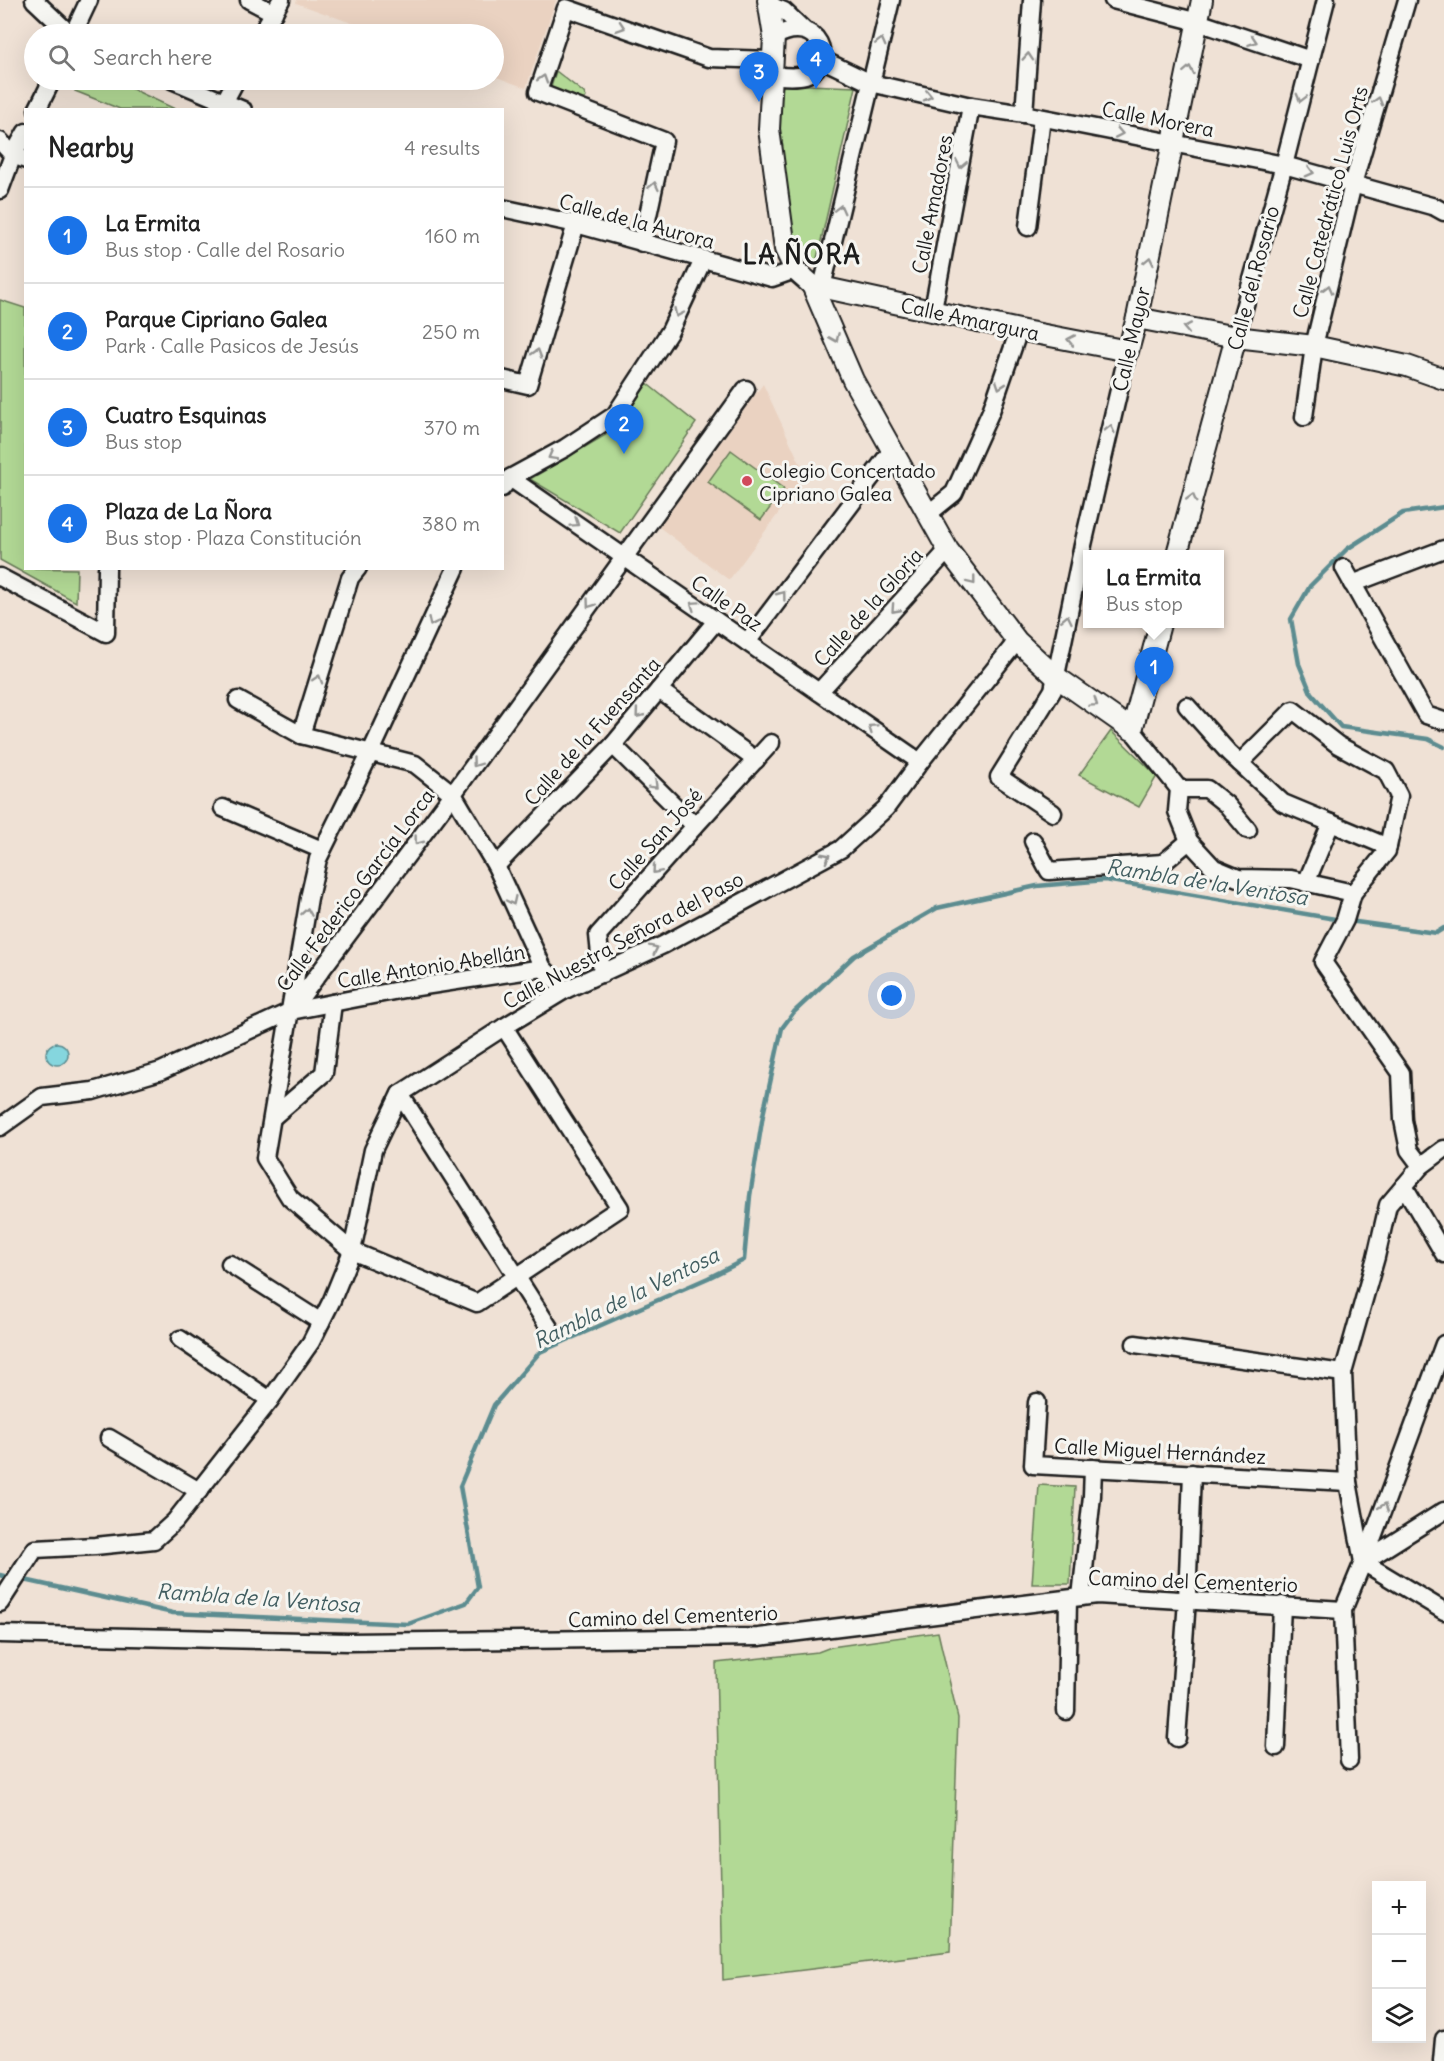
<!DOCTYPE html>
<html lang="en">
<head>
<meta charset="utf-8">
<style>
  :root { --surface:#fff; --page:#f6f6f6; --text:#222; --muted:#767676; --line:#e0e0e0; --accent:#1a73e8 }
  body { margin:0; font-family:Delius,sans-serif; background:var(--page); color:var(--text) }
  .controls { position:absolute; right:18px; bottom:18px; display:grid; overflow:hidden; border-radius:0px; box-shadow:0 6px 24px #0002 }
  .controls button { width:54px; height:54px; display:grid; place-items:center; padding:0; border:0; border-bottom:2px solid var(--line); background:var(--surface); color:var(--text); font:30px sans-serif }
  .you { position:absolute; left:892px; top:996px; width:21px; height:21px; margin:-15px; border:4px solid #fff; border-radius:50%; background:#1a73e8; box-shadow:0 0 0 9px #1a73e833 }
  .badge { display:grid; place-items:center; width:39px; height:39px; border-radius:50%; background:var(--accent); color:#fff; font-size:20px; font-weight:700 }
  .pin { position:absolute; translate:-50% -50px; filter:drop-shadow(0 2px 3px #0008) }
  .pin::after { content:''; position:absolute; top:32px; width:21px; height:18px; background:inherit; clip-path:polygon(0 0,100% 0,50% 100%) }
  .popup { position:absolute; left:1083px; top:550px; width:141px; height:78px; box-sizing:border-box; display:grid; place-content:center; border-radius:0px; background:var(--surface); filter:drop-shadow(0 2px 4px #0005); font-size:20px; white-space:nowrap; color:var(--muted) }
  .popup b { font-size:22px; color:var(--text) }
  .popup::after { content:''; position:absolute; left:50%; top:100%; margin-left:-12px; border:12px solid transparent; border-top-color:var(--surface) }
  .list { margin:0; padding:0; list-style:none }
  h2 { display:flex; justify-content:space-between; align-items:center; height:78px; margin:0; padding:0 24px; font-size:26px }
  h2 small { font-size:20px; font-weight:400; color:var(--muted) }
  .list li { display:grid; grid-template-columns:39px 1fr auto; gap:18px; align-items:center; box-sizing:border-box; height:96px; padding:0 24px; border-top:2px solid var(--line) }
  .list b { display:block; font-size:22px; white-space:nowrap }
  .list p { margin:0; font-size:20px; white-space:nowrap; color:var(--muted) }
  .list em { font-size:20px; font-style:normal; color:var(--muted) }
  .icon { flex:none; width:33px; height:33px; fill:none; stroke:currentColor; stroke-width:2; stroke-linecap:round; stroke-linejoin:round }
  .map { position:relative; flex:none; width:1444px; height:2061px; overflow:hidden }
  .search { position:absolute; background:var(--surface); box-shadow:0 6px 24px #0002; left:24px; top:24px; width:480px; height:66px; display:flex; align-items:center; gap:15px; box-sizing:border-box; padding:0 21px; border-radius:33px; color:var(--muted); font-size:22px }
  .panel { position:absolute; background:var(--surface); box-shadow:0 6px 24px #0002; left:24px; top:108px; width:480px; height:462px; border-radius:0px }
  .map>svg:first-child { display:block }
</style>
</head>
<body>
<div class="map">
<svg width="1444" height="2061" viewBox="0 0 1444 2061">
  <rect width="100%" height="100%" fill="#efe1d5"/>
  <filter id="ink" filterUnits="userSpaceOnUse"><feTurbulence type="fractalNoise" baseFrequency=".0167" numOctaves="2"/><feDisplacementMap in="SourceGraphic" scale="12" xChannelSelector="R" yChannelSelector="G"/><feConvolveMatrix kernelMatrix="1 2 1 2 8 2 1 2 1" color-interpolation-filters="sRGB"/></filter>
  <g filter="url(#ink)">
    <g fill="#ead2c1">
      <polygon points="297,0 556,0 526,88 494,76 494,34 382,34 296,3"/>
      <polygon points="763,384 806,476 729,580 659,527"/>
    </g>
    <g fill="#b2d995" stroke="#677a58" stroke-width="1.5">
      <polygon points="556,71 584,93 586,97 582,103 550,90"/>
      <polygon points="79,80 113,80 175,109 120,109 75,91"/>
      <polygon points="783,84 856,87 815,267 794,252 775,140"/>
      <polygon points="0,300 25,308 26,568 77,569 76,602 0,560"/>
      <polygon points="645,382 696,423 620,533 530,479 616,429"/>
      <polygon points="731,450 784,489 761,520 708,482"/>
      <polygon points="1111,731 1157,776 1139,807 1079,775"/>
      <polygon points="1039,1485 1075,1487 1070,1584 1032,1584"/>
      <polygon points="938,1632 958,1718 950,1952 723,1980 716,1663 818,1652 831,1647"/>
    </g>
    <circle fill="#85d6de" stroke="#5b8c90" stroke-width="1.5" cx="57" cy="1054" r="11"/>
    <g fill="none" stroke-linecap="round" stroke-linejoin="round">
      <g stroke="#5b8c90" stroke-width="4.5">
        <polyline points="1444,507 1403,513 1347,549 1310,586 1291,619 1299,664 1311,693 1341,727 1428,739 1444,747"/>
        <polyline points="1349,921 1436,933 1444,928"/>
        <polyline points="0,1575 12,1578"/>
        <polyline points="20,1579 173,1613 408,1624 466,1603 478,1587 460,1486 494,1405 540,1352 708,1278 744,1260 750,1196 763,1115 782,1028 794,1012 854,956 937,908 1037,886 1105,880 1341,920"/>
      </g>
      <defs>
        <g id="minor">
          <polyline points="34,0 70,34"/>
          <polyline points="249,0 274,13"/>
          <polyline points="1113,0 1198,22 1311,60"/>
          <polyline points="769,5 784,11 804,30"/>
          <polyline points="73,34 89,0"/>
          <polyline points="261,34 281,0"/>
          <polyline points="821,59 871,83 971,106 1024,114 1284,165 1435,207 1444,212"/>
          <path d="M771,75C782,76 794,78 805,75C837,65 820,11 774,37"/>
          <polyline points="172,80 243,110"/>
          <polyline points="37,110 52,80"/>
          <polyline points="220,110 236,80"/>
          <polyline points="1024,114 1032,0"/>
          <polyline points="0,141 13,155 26,160"/>
          <polyline points="0,190 13,155 26,132"/>
          <polyline points="502,208 576,224 772,278 795,270"/>
          <polyline points="1028,227 1042,118"/>
          <polyline points="642,243 664,141 538,92 566,8 709,58 772,60"/>
          <polyline points="822,287 891,0"/>
          <polyline points="933,310 971,106"/>
          <polyline points="1236,337 1284,165 1326,0"/>
          <polyline points="502,379 528,385 576,224"/>
          <polyline points="1304,417 1314,346 1353,184 1407,0"/>
          <polyline points="510,478 920,762"/>
          <polyline points="502,488 510,478 565,448 615,415 670,331 703,260"/>
          <polyline points="928,514 954,493 991,411 1019,330"/>
          <polyline points="456,568 370,754 318,859 309,898 265,1158 290,1198 352,1251 477,1303 620,1208 504,1027"/>
          <polyline points="1344,568 1426,715 1444,721"/>
          <polyline points="0,577 106,633 107,568"/>
          <polyline points="1352,584 1444,549"/>
          <polyline points="747,642 892,450"/>
          <polyline points="659,690 756,760"/>
          <polyline points="819,692 948,550"/>
          <polyline points="238,700 301,735 415,764 453,794 496,866 543,968 565,990"/>
          <polyline points="1187,706 1229,753 1283,803 1331,823 1306,883"/>
          <polyline points="1132,730 1179,789 1177,811 1189,841 1214,868 1238,878 1291,879 1353,893"/>
          <polyline points="301,735 350,578 358,568"/>
          <polyline points="613,745 695,826"/>
          <polyline points="1240,763 1293,710 1338,745 1386,771 1399,796 1387,851 1353,893 1345,920 1323,962 1401,1073 1403,1120 1409,1150 1421,1166"/>
          <polyline points="1179,789 1207,789 1227,805 1248,830"/>
          <polyline points="223,808 322,850"/>
          <polyline points="1053,813 999,777 1053,690 1083,545 1128,351"/>
          <polyline points="1331,823 1388,847"/>
          <polyline points="1033,841 1049,871 1163,863 1189,841"/>
          <polyline points="496,866 613,745 716,621"/>
          <polyline points="602,974 598,935 695,826 771,743"/>
          <polyline points="293,1008 453,794 746,389"/>
          <polyline points="400,1094 550,1329"/>
          <polyline points="273,1117 324,1073 333,1003"/>
          <polyline points="0,1127 42,1097 93,1091 161,1071 291,1011 404,989 543,968"/>
          <polyline points="1404,1186 1444,1254"/>
          <polyline points="230,1264 321,1322"/>
          <polyline points="180,1339 270,1400"/>
          <polyline points="1135,1344 1343,1373"/>
          <polyline points="1037,1402 1033,1465 1348,1482"/>
          <polyline points="109,1438 199,1491"/>
          <polyline points="1364,1561 1444,1344"/>
          <polyline points="1363,1562 1444,1511"/>
          <polyline points="1363,1562 1444,1611"/>
          <polyline points="1081,1597 1092,1496 1093,1468"/>
          <polyline points="0,1603 35,1549 95,1546 154,1540 175,1521 270,1400 311,1342 332,1300 352,1251 373,1150 400,1094 504,1027 565,990 663,945 841,849 886,808 920,762 1017,641"/>
          <polyline points="0,1634 349,1642 759,1637 1097,1595 1343,1610"/>
          <polyline points="1066,1711 1068,1599"/>
          <polyline points="1177,1738 1187,1600 1192,1473"/>
          <polyline points="1276,1747 1282,1605"/>
          <polyline points="1349,1760 1343,1610 1363,1562 1348,1482 1343,1373 1376,1257 1388,1205 1421,1166 1444,1149"/>
          <polyline points="1442,2061 1444,2039"/>
        </g>
        <g id="tertiary">
          <polyline points="768,0 774,37 769,129 785,249 795,270 812,285 1019,330 1128,351 1137,318 1202,0"/>
          <polyline points="812,285 853,380 948,550 1017,641 1055,676 1132,730 1160,624"/>
          <polyline points="1137,318 1236,337 1314,346 1407,366 1444,379"/>
          <polyline points="1177,554 1236,337"/>
        </g>
      </defs>
      <use href="#minor" stroke="#1c1c1c" stroke-width="21"/>
      <use href="#tertiary" stroke="#1c1c1c" stroke-width="24"/>
      <use href="#minor" stroke="#f6f6f2" stroke-width="16"/>
      <use href="#tertiary" stroke="#f6f6f2" stroke-width="20"/>
    </g>
    <defs><path id="oneway-chevron" d="M-2-3.5L2.5 0L-2 3.5" fill="none" stroke-width="1.6" stroke-linecap="round" stroke-linejoin="round" transform="scale(1.5)"/></defs>
    <g stroke="#949492">
      <use href="#oneway-chevron" transform="translate(621 27) rotate(19)"/>
      <use href="#oneway-chevron" transform="translate(1253 41) rotate(19)"/>
      <use href="#oneway-chevron" transform="translate(881 42) rotate(-76)"/>
      <use href="#oneway-chevron" transform="translate(1028 57) rotate(-86)"/>
      <use href="#oneway-chevron" transform="translate(1189 70) rotate(-79)"/>
      <use href="#oneway-chevron" transform="translate(543 79) rotate(-72)"/>
      <use href="#oneway-chevron" transform="translate(928 96) rotate(13)"/>
      <use href="#oneway-chevron" transform="translate(1301 98) rotate(104)"/>
      <use href="#oneway-chevron" transform="translate(1378 101) rotate(-74)"/>
      <use href="#oneway-chevron" transform="translate(1119 133) rotate(11)"/>
      <use href="#oneway-chevron" transform="translate(961 164) rotate(101)"/>
      <use href="#oneway-chevron" transform="translate(1310 172) rotate(15)"/>
      <use href="#oneway-chevron" transform="translate(654 186) rotate(-78)"/>
      <use href="#oneway-chevron" transform="translate(840 209) rotate(-76)"/>
      <use href="#oneway-chevron" transform="translate(1149 261) rotate(-78)"/>
      <use href="#oneway-chevron" transform="translate(1328 289) rotate(-76)"/>
      <use href="#oneway-chevron" transform="translate(678 313) rotate(115)"/>
      <use href="#oneway-chevron" transform="translate(1187 328) rotate(-169)"/>
      <use href="#oneway-chevron" transform="translate(835 338) rotate(67)"/>
      <use href="#oneway-chevron" transform="translate(1071 340) rotate(-169)"/>
      <use href="#oneway-chevron" transform="translate(537 353) rotate(-73)"/>
      <use href="#oneway-chevron" transform="translate(1000 385) rotate(109)"/>
      <use href="#oneway-chevron" transform="translate(1110 429) rotate(-77)"/>
      <use href="#oneway-chevron" transform="translate(552 456) rotate(151)"/>
      <use href="#oneway-chevron" transform="translate(1192 498) rotate(-75)"/>
      <use href="#oneway-chevron" transform="translate(575 523) rotate(34)"/>
      <use href="#oneway-chevron" transform="translate(972 581) rotate(52)"/>
      <use href="#oneway-chevron" transform="translate(782 595) rotate(-53)"/>
      <use href="#oneway-chevron" transform="translate(590 604) rotate(126)"/>
      <use href="#oneway-chevron" transform="translate(694 605) rotate(-145)"/>
      <use href="#oneway-chevron" transform="translate(895 609) rotate(132)"/>
      <use href="#oneway-chevron" transform="translate(1067 619) rotate(-78)"/>
      <use href="#oneway-chevron" transform="translate(432 622) rotate(115)"/>
      <use href="#oneway-chevron" transform="translate(318 679) rotate(-73)"/>
      <use href="#oneway-chevron" transform="translate(1094 703) rotate(35)"/>
      <use href="#oneway-chevron" transform="translate(639 714) rotate(130)"/>
      <use href="#oneway-chevron" transform="translate(872 728) rotate(-145)"/>
      <use href="#oneway-chevron" transform="translate(476 763) rotate(126)"/>
      <use href="#oneway-chevron" transform="translate(654 785) rotate(45)"/>
      <use href="#oneway-chevron" transform="translate(418 841) rotate(127)"/>
      <use href="#oneway-chevron" transform="translate(826 857) rotate(-28)"/>
      <use href="#oneway-chevron" transform="translate(656 870) rotate(131)"/>
      <use href="#oneway-chevron" transform="translate(512 901) rotate(65)"/>
      <use href="#oneway-chevron" transform="translate(307 912) rotate(-81)"/>
      <use href="#oneway-chevron" transform="translate(654 949) rotate(-26)"/>
      <use href="#oneway-chevron" transform="translate(1384 1507) rotate(-70)"/>
    </g>
  </g>
  <circle fill="#d1495b" stroke="#f6f6f2" stroke-width="2" cx="747" cy="481" r="6"/>
  <g text-anchor="middle" dominant-baseline="central" stroke-width="6" stroke-linejoin="round" paint-order="stroke">
    <g font-size="20" fill="#1c1c1c" stroke="#f6f6f2">
      <text transform="translate(1158 119) rotate(11)">Calle Morera</text>
      <text transform="translate(1330 202) rotate(-75)">Calle Catedrático Luis Orts</text>
      <text transform="translate(932 204) rotate(-79)">Calle Amadores</text>
      <text transform="translate(637 221) rotate(15)">Calle de la Aurora</text>
      <text transform="translate(1253 278) rotate(-75)">Calle del Rosario</text>
      <text transform="translate(970 319) rotate(12)">Calle Amargura</text>
      <text transform="translate(1131 339) rotate(-77)">Calle Mayor</text>
      <text transform="translate(727 603) rotate(35)">Calle Paz</text>
      <text transform="translate(868 607) rotate(-48)">Calle de la Gloria</text>
      <text transform="translate(592 731) rotate(-48)">Calle de la Fuensanta</text>
      <text transform="translate(655 839) rotate(-48)">Calle San José</text>
      <text transform="translate(355 890) rotate(-53)">Calle Federico García Lorca</text>
      <text transform="translate(623 940) rotate(-28)">Calle Nuestra Señora del Paso</text>
      <text transform="translate(431 966) rotate(-9)">Calle Antonio Abellán</text>
      <text transform="translate(1160 1451) rotate(3)">Calle Miguel Hernández</text>
      <text transform="translate(1193 1581) rotate(2)">Camino del Cementerio</text>
      <text transform="translate(673 1616) rotate(-2)">Camino del Cementerio</text>
    </g>
    <g font-size="20" fill="#1c1c1c" stroke="#f6f6f2" text-anchor="start">
      <text x="759" y="470">Colegio Concertado<tspan x="759" dy="23">Cipriano Galea</tspan></text>
    </g>
    <g font-size="21" font-style="italic" fill="#415d60" stroke="#f6f6f2">
      <text transform="translate(1207 882) rotate(9)">Rambla de la Ventosa</text>
      <text transform="translate(626 1298) rotate(-26)">Rambla de la Ventosa</text>
      <text transform="translate(258 1598) rotate(4)">Rambla de la Ventosa</text>
    </g>
    <g font-size="26" font-weight="bold" letter-spacing="1.5" fill="#1c1c1c" stroke="#f6f6f2">
      <text x="802" y="254">LA ÑORA</text>
    </g>
  </g>
</svg>
<div class="controls">
<button>+</button>
<button>−</button>
<button><svg class="icon" aria-label="layers" viewBox="0 0 24 24"><path d="M12 4l9 5-9 5-9-5zM3 14l9 5 9-5"/></svg></button>
</div>
<div class="you"></div>
<div class="pin badge" style="left:1154px;top:697px">1</div>
<div class="popup"><b>La Ermita</b>Bus stop</div>
<div class="pin badge" style="left:624px;top:454px">2</div>
<div class="pin badge" style="left:759px;top:102px">3</div>
<div class="pin badge" style="left:816px;top:89px">4</div>
<div class="search"><svg class="icon" aria-label="search" viewBox="0 0 24 24"><circle cx="10" cy="10" r="6"/><path d="M15 15l6 6"/></svg>Search here</div>
<section class="panel">
<h2>Nearby<small>4 results</small></h2>
<ul class="list">
<li><span class="badge">1</span><div><b>La Ermita</b><p>Bus stop · Calle del Rosario</p></div><em>160 m</em></li>
<li><span class="badge">2</span><div><b>Parque Cipriano Galea</b><p>Park · Calle Pasicos de Jesús</p></div><em>250 m</em></li>
<li><span class="badge">3</span><div><b>Cuatro Esquinas</b><p>Bus stop</p></div><em>370 m</em></li>
<li><span class="badge">4</span><div><b>Plaza de La Ñora</b><p>Bus stop · Plaza Constitución</p></div><em>380 m</em></li>
</ul>
</section>
</div>
</body>
</html>
